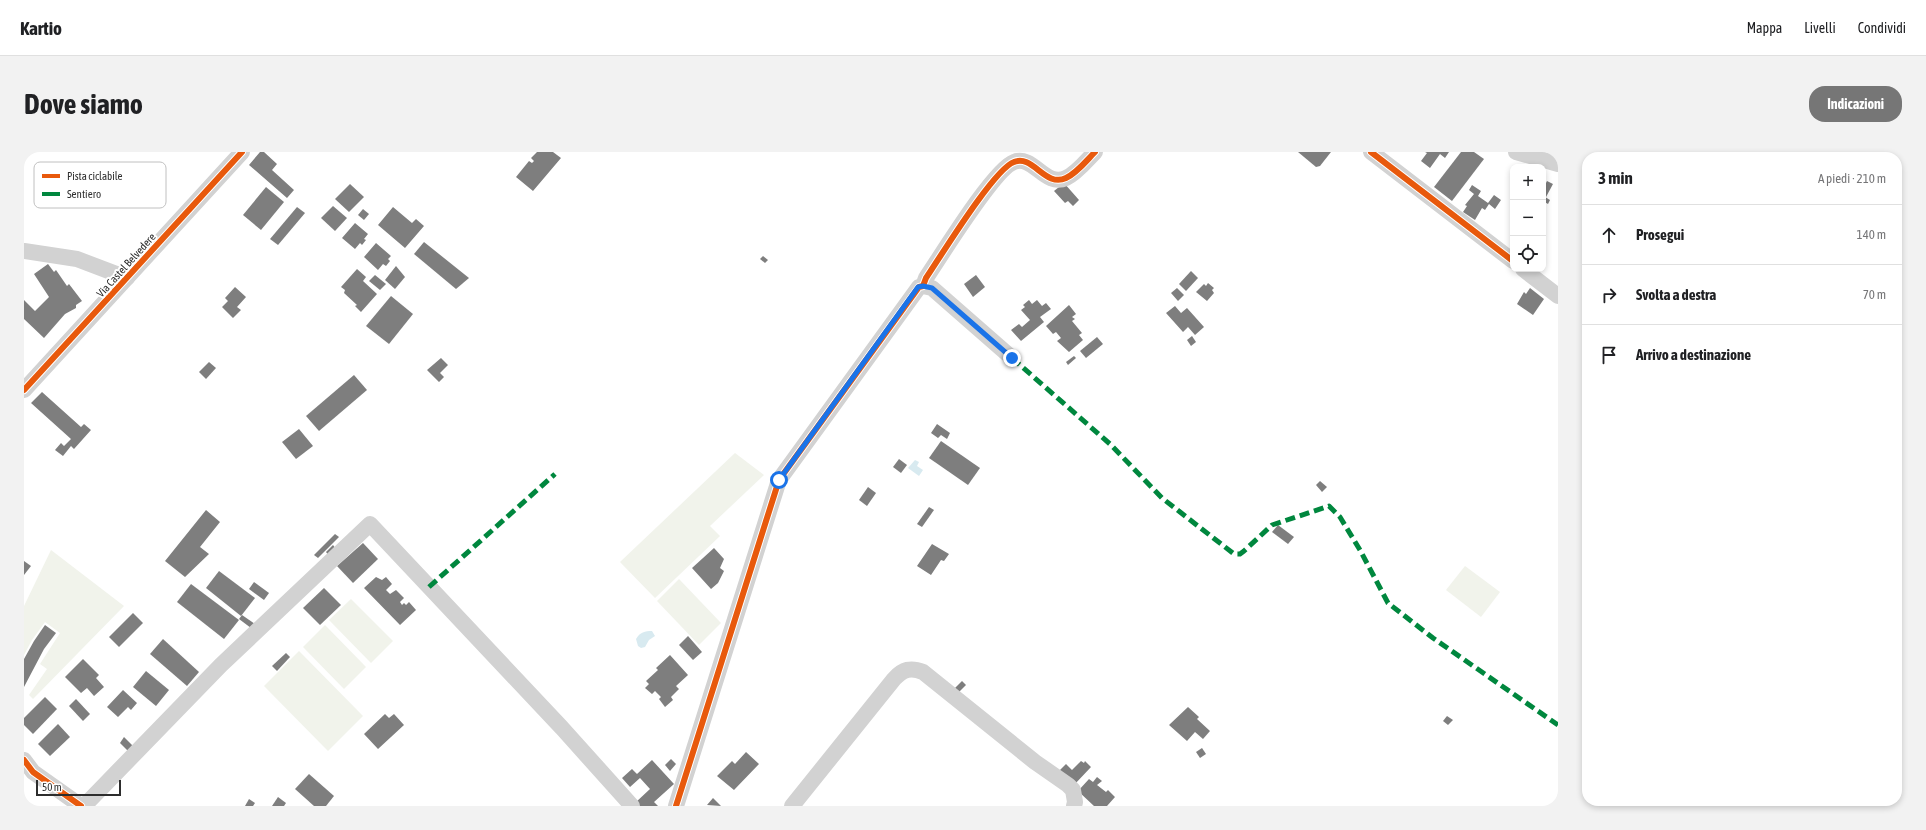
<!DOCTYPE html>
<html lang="it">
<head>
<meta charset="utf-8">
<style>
  :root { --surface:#fff; --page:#f2f2f2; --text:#202124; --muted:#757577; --line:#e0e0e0; --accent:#767676 }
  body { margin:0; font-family:"Asap Condensed",sans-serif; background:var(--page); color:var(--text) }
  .controls { position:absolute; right:12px; top:12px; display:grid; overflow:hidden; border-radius:8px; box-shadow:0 2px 6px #0003 }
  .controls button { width:36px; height:36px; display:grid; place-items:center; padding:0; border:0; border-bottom:1px solid var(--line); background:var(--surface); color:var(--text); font:20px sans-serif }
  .scale { position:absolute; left:12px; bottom:10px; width:85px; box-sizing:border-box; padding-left:4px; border:2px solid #2d2d2d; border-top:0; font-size:11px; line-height:14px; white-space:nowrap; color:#2d2d2d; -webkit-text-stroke:3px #fff; paint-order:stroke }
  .stop { position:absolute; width:12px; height:12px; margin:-9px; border:3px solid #1a73e8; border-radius:50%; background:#fff }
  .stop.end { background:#1a73e8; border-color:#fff; box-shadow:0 1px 4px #0008 }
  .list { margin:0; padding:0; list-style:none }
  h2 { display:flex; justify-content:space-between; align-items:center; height:52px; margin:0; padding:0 16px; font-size:17px }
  h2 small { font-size:13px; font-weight:400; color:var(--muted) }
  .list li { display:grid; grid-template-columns:26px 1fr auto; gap:12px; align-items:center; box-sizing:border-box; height:60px; padding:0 16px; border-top:1px solid var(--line) }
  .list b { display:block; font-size:15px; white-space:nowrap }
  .list em { font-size:13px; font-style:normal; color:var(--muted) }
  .icon { flex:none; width:22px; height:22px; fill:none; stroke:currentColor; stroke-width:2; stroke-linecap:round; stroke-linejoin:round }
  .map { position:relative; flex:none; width:1534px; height:654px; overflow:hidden; border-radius:16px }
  header { display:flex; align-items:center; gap:24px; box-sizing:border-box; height:56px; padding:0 20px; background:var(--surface); border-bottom:1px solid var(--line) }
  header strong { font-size:19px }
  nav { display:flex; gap:22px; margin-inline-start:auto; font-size:14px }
  .intro { display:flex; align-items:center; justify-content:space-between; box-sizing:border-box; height:96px; padding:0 24px }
  h1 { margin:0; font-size:28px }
  .button { padding:10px 18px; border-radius:16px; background:var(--accent); color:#fff; font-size:14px; font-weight:700 }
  main { display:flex; gap:24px; padding:0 24px }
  aside { flex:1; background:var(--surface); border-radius:16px; box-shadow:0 2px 6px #0003 }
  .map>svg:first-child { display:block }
</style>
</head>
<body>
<header>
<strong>Kartio</strong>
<nav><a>Mappa</a><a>Livelli</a><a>Condividi</a></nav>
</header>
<div class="intro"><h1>Dove siamo</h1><a class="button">Indicazioni</a></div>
<main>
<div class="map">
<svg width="1534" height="654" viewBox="0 0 1534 654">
  <rect width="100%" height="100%" fill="#fff"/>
  <g fill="#f1f3eb">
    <polygon points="711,301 740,323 686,374 696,384 631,446 596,410"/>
    <polygon points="27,398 100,454 9,547 5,543 23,517 16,512 36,481 21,470 8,488 0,503 0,454"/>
    <polygon points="1441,414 1476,440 1457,465 1422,438"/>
    <polygon points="655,427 697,471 675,493 633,449"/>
    <polygon points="327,447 369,489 347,511 305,468"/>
    <polygon points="301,473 342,515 320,537 279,495"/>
    <polygon points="275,499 339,564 304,599 240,534"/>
  </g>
  <g fill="#d8eaf0">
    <polygon points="891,308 895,310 893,314 899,318 895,324 884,316"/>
    <path d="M628,479L631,484L625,488L621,495L617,496L614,494L612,487C616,480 621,479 628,479Z"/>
  </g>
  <g fill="#7e7e7e">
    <polygon points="236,0 240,0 253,12 248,18 270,38 263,46 225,13"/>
    <polygon points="513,0 529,0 537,6 509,39 492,25 505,9 508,11 510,9 507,6"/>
    <polygon points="1274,0 1307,0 1296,14 1292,15"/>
    <polygon points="1401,0 1425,0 1421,6 1416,2 1406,16 1397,9 1403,1"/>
    <polygon points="1437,0 1450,0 1460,7 1428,49 1410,35"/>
    <polygon points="1523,29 1529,32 1522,45 1519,43 1519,37"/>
    <polygon points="1040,31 1055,48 1049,54 1044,49 1041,51 1030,39"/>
    <polygon points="326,32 340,45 325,60 311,47"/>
    <polygon points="1448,33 1457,39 1454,44 1464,51 1470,43 1477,48 1471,57 1465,52 1461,58 1458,56 1451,68 1439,60 1443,54 1441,53 1450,42 1445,38"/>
    <polygon points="242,35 260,50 237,78 219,63"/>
    <polygon points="1521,45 1526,48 1524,52 1519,49"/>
    <polygon points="309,54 323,66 311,79 297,66"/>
    <polygon points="273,55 281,61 254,93 246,87"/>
    <polygon points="369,55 388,71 392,67 400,74 381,96 354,73"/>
    <polygon points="339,57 345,62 340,68 334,63"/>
    <polygon points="331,71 344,82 340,87 342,88 338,93 336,91 331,97 318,86"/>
    <polygon points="400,90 445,126 432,137 390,102"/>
    <polygon points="352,91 367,104 364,107 366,109 362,114 359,112 354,118 340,105"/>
    <polygon points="739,104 744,108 741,111 736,107"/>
    <polygon points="24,112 30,120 32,118 43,134 45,132 58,149 52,153 52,156 41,162 20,186 0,167 0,148 11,159 25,145 10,122"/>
    <polygon points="372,114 381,125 371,137 361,128"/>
    <polygon points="333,117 342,125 339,129 353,142 337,160 331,154 333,153 320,141 321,138 317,135"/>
    <polygon points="1167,119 1174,126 1162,139 1155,132"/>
    <polygon points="351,123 362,132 356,138 345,129"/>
    <polygon points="952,123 961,135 949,145 940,132"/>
    <polygon points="1184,131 1190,136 1188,138 1190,141 1183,149 1172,140 1180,132 1182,134"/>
    <polygon points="211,135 222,145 213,155 217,158 209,166 198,155 204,149 201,146"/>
    <polygon points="1153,136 1160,143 1154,149 1147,141"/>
    <polygon points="1506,136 1520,147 1509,163 1493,152 1500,140 1502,142"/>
    <polygon points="367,144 389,162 365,192 342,174"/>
    <polygon points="1005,148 1008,152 1013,148 1018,154 1022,151 1027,157 1016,165 1020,170 997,189 987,178 995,172 998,175 1006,168 997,158 1001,155 999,153"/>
    <polygon points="1045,153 1052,162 1048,165 1051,167 1048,169 1058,181 1055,183 1059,188 1045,200 1033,189 1037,186 1032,180 1029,182 1022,174"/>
    <polygon points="1151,154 1157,161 1163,156 1180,175 1171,183 1164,175 1159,180 1142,161"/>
    <polygon points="1168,184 1172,190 1167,194 1163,188"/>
    <polygon points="1073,185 1079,192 1062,206 1056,199"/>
    <polygon points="1050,204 1052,206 1044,213 1042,210"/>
    <polygon points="417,206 424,213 416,221 420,225 415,230 403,218"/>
    <polygon points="185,210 192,216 182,227 175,220"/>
    <polygon points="330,223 343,238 295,279 282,264"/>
    <polygon points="18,240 57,275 60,272 67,278 50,297 47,294 39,304 31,298 37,291 40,294 47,287 7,251"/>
    <polygon points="913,272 926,281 923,287 917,283 914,286 907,281"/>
    <polygon points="275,277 289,294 272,307 258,290"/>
    <polygon points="917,289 956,316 944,333 905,306"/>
    <polygon points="875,307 883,313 877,321 869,315"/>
    <polygon points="1296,329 1303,335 1298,340 1292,333"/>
    <polygon points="844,335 852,341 843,354 835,348"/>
    <polygon points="905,355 910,358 898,375 893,372"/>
    <polygon points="182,358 196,370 176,395 185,402 161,425 141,409"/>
    <polygon points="1254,373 1270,385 1264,392 1248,380"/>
    <polygon points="311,382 315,385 294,406 290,403"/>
    <polygon points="339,391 354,407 329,431 313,414"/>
    <polygon points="908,392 925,402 920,409 917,408 907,423 893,414"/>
    <polygon points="309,393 312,397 305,404 302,400"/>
    <polygon points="690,396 700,407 696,416 700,419 694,431 687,437 668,416"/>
    <polygon points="0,409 7,414 0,423"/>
    <polygon points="195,419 231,446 217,464 182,436"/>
    <polygon points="352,425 358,428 362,425 368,432 362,438 366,442 372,438 380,446 376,450 378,453 380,451 382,453 385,450 392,458 376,473 340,436"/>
    <polygon points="230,430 245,441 240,448 225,437"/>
    <polygon points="167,432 215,468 200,487 153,450"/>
    <polygon points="300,436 317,453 296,473 279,456"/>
    <polygon points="109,461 119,471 95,495 85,485"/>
    <polygon points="218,463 231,472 227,476 215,467"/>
    <polygon points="21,473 32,481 20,497 0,535 0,507 10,489"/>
    <polygon points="664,484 678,500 669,508 655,493"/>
    <polygon points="139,487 175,520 163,534 126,502"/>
    <polygon points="262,501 266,505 253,519 248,514"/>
    <polygon points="646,503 664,523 652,534 655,537 647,545 649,548 641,555 635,547 637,545 631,539 628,542 621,536 625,532 622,529 634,518 632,516"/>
    <polygon points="59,507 75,523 72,526 80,535 70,544 63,536 57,541 41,525"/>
    <polygon points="122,519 145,538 132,554 109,535"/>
    <polygon points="938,529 942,533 935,540 931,536"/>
    <polygon points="99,538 113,551 107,558 104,555 94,565 83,555"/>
    <polygon points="21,545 33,557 9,582 0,573 0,566"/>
    <polygon points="52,547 66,562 59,569 45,554"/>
    <polygon points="1164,555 1175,565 1173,567 1186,579 1179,587 1171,580 1163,589 1145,573"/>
    <polygon points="361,562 365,566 370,562 380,573 354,597 340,582"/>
    <polygon points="1423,564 1429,568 1424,573 1419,569"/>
    <polygon points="34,572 46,585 26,604 14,592"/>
    <polygon points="100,585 109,594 104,599 96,591"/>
    <polygon points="1178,596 1182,602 1176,606 1172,600"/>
    <polygon points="722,600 735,612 710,638 693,624 708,609 711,612"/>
    <polygon points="647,607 652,612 646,619 641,613"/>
    <polygon points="628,608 650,632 630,650 634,654 614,654 611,651 626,637 616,626 606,635 598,626 608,617 613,622"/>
    <polygon points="1057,609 1060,611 1061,609 1067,615 1050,633 1034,620 1042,612 1048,618"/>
    <polygon points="285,622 310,644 302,654 290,654 271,637"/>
    <polygon points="1073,625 1078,629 1073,633 1082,640 1084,638 1091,645 1083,654 1070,654 1054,639 1065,627 1069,630"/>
    <polygon points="254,645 262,651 260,654 248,654"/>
    <polygon points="689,646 697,654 683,653"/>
    <polygon points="225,647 231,651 229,654 221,654"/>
  </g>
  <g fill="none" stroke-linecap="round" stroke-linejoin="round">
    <g stroke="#d2d2d2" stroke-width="16">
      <polyline points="1347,0 1489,109"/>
      <polyline points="1492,0 1534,12"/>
      <polyline points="0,99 53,107 103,126"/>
      <polyline points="1499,117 1534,144"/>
      <path d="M899,134L902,126C917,104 970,17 990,10C1009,2 1021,36 1042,26C1053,21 1063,8 1071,0"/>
      <polyline points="0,238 218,0"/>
      <polyline points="0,608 9,620 57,654"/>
      <polyline points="60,654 197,513 346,372 538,576 608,654"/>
      <polyline points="652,654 755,328 895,135 899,134 908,136 988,206"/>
      <path d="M768,654L870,527C879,517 887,515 899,520L1011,610L1044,633L1049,638L1051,650L1050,654"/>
    </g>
    <g stroke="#00873e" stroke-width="5" stroke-dasharray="10 5" stroke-linecap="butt">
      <polyline points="988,206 1086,292 1138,346 1210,402 1216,402 1220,399 1248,373 1305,354 1316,365 1336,398 1364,451 1409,486 1534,573"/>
      <polyline points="405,435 531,322"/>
    </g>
    <defs>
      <g id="cycleway">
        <polyline points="1347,0 1489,109"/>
        <polyline points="0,238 218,0"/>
        <polyline points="0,608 9,620 57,654"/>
        <path d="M652,654L755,328L895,135L899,134L902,126C917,104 970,17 990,10C1009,2 1021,36 1042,26C1053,21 1063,8 1071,0"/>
      </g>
    </defs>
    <use href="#cycleway" stroke="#fff" stroke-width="8"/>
    <use href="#cycleway" stroke="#e8590c" stroke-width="6"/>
  </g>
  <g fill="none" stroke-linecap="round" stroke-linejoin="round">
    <polyline stroke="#1a73e8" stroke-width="5" points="755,328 894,135 899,134 908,136 988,206"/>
  </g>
  <g text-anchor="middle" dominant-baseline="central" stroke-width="4" stroke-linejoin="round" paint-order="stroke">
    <g font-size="11" fill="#2d2d2d" stroke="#fff">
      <text transform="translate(102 113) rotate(-48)">Via Castel Belvedere</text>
    </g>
  </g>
  <rect x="10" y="10" width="132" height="46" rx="6" fill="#fff" stroke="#c0c0c0" stroke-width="1"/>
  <rect x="18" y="22" width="18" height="4" fill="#e8590c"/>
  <rect x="18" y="40" width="18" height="4" fill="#00873e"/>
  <g font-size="11" fill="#2d2d2d">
    <text x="43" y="28">Pista ciclabile</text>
    <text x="43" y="46">Sentiero</text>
  </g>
</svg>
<div class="controls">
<button>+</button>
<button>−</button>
<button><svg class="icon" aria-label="locate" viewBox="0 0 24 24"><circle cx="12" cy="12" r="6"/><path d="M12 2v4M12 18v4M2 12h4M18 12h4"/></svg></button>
</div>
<div class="scale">50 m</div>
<div class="stop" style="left:755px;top:328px"></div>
<div class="stop end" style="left:988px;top:206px"></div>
</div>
<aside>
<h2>3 min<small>A piedi · 210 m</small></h2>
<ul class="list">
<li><svg class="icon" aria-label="ahead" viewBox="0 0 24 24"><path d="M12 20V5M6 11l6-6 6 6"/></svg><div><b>Prosegui</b></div><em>140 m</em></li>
<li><svg class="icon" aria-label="right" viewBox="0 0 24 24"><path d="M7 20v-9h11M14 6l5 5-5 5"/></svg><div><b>Svolta a destra</b></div><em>70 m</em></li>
<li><svg class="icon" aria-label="arrive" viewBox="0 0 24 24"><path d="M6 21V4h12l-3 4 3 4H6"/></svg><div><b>Arrivo a destinazione</b></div></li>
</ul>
</aside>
</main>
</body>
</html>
